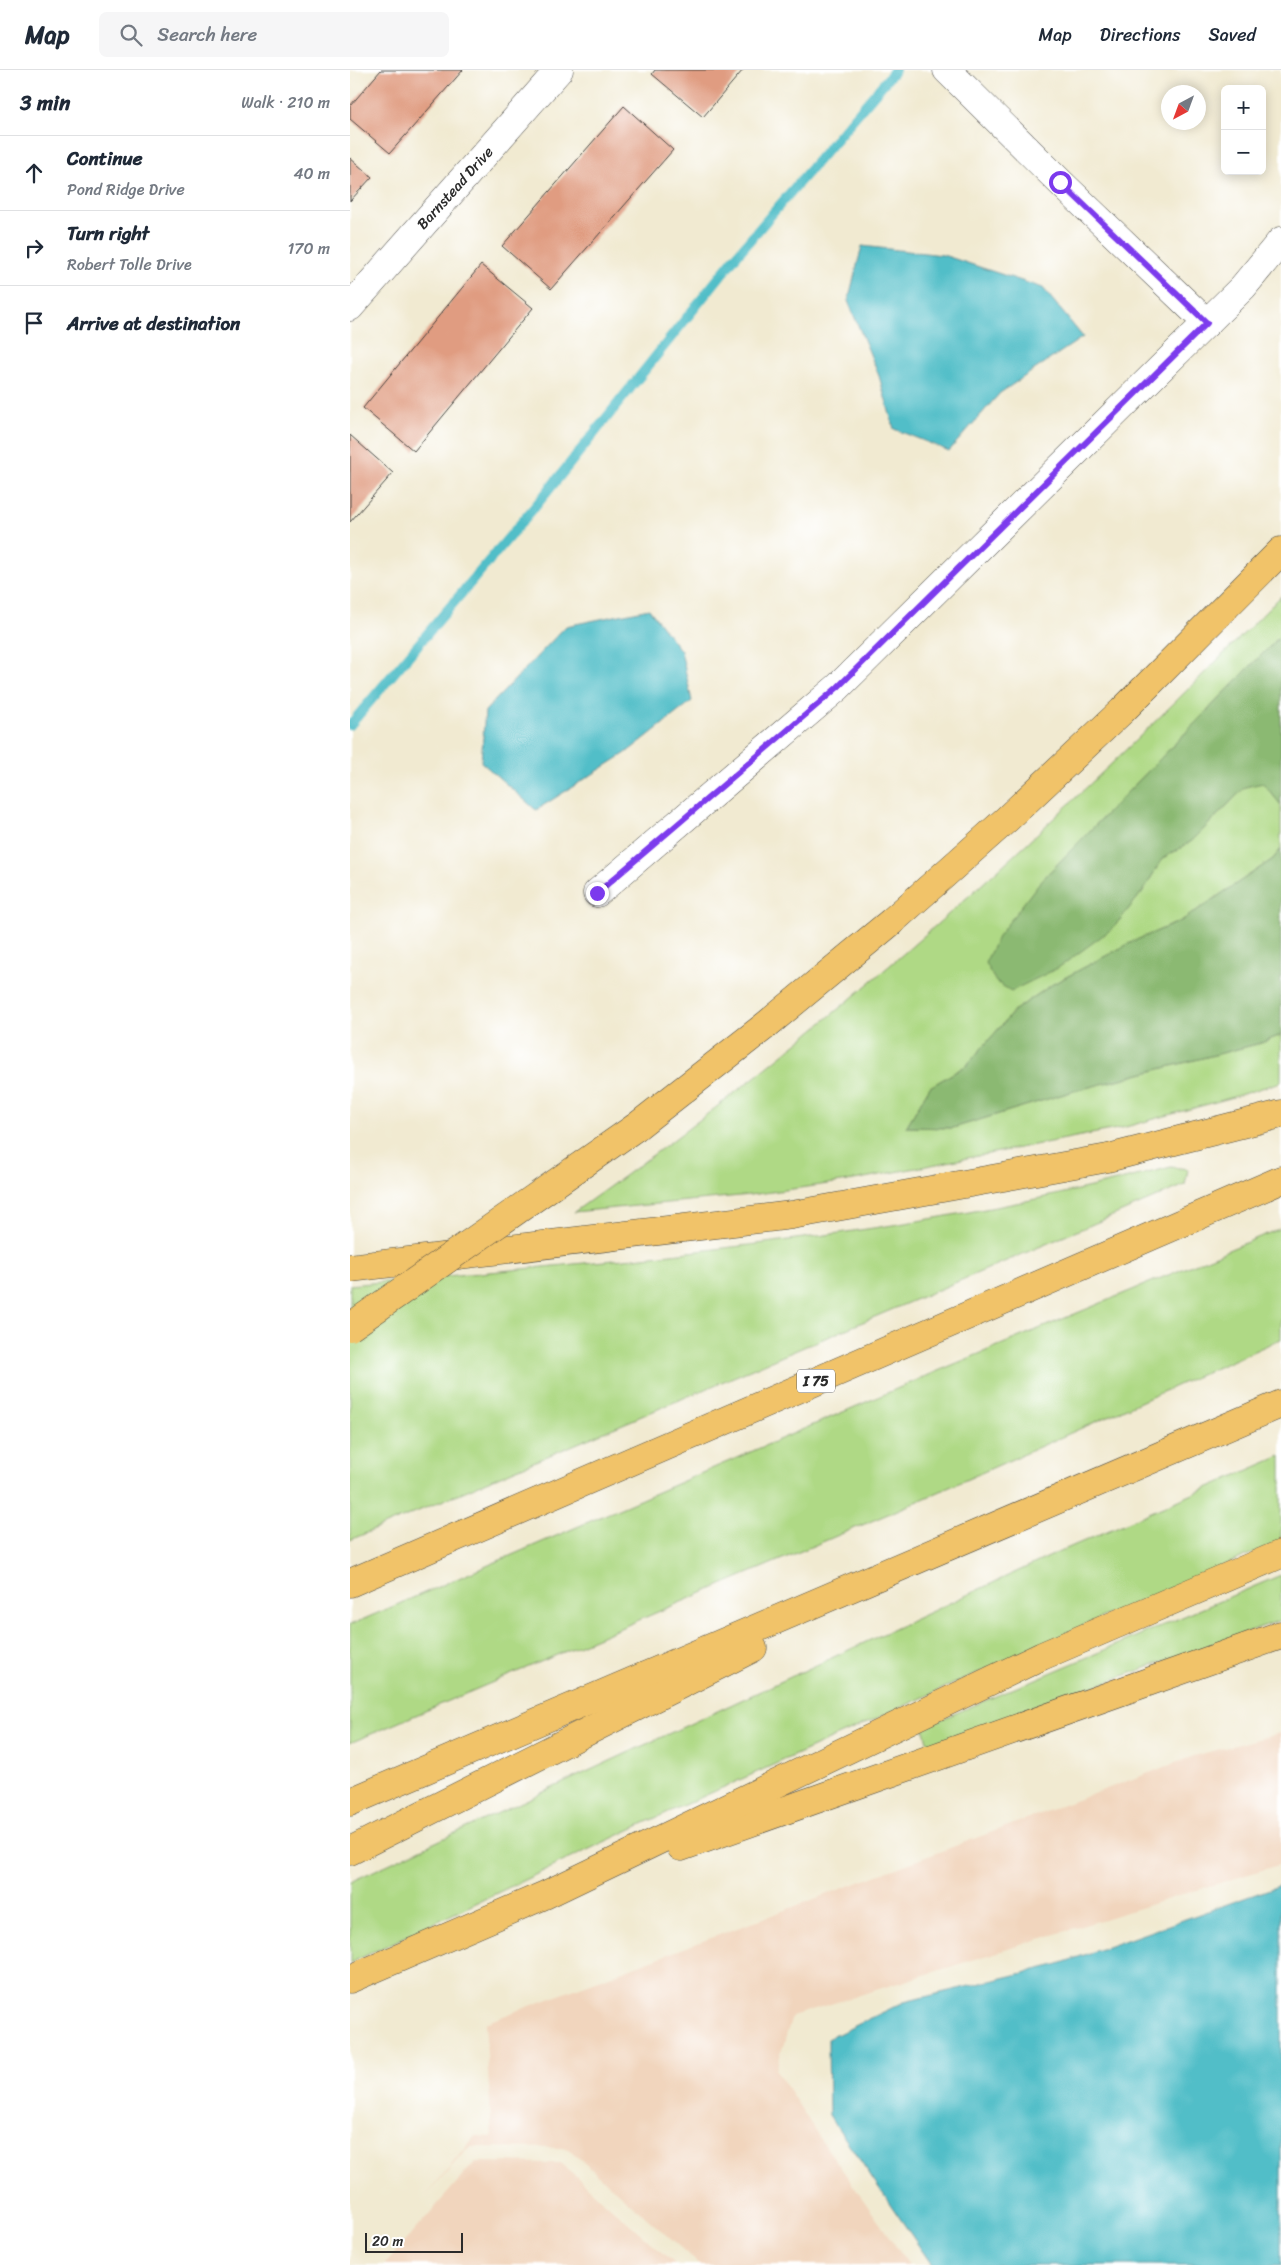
<!DOCTYPE html>
<html lang="en">
<head>
<meta charset="utf-8">
<style>
  :root { --surface:#fff; --page:#f6f6f7; --text:#1f2937; --muted:#747a83; --line:#e0e1e3 }
  body { margin:0; font-family:Sriracha,sans-serif; background:var(--page); color:var(--text) }
  .controls { position:absolute; right:15px; top:15px; display:grid; overflow:hidden; border-radius:8px; box-shadow:0 2px 12px #0003 }
  .controls button { width:45px; height:45px; display:grid; place-items:center; padding:0; border:0; border-bottom:1px solid var(--line); background:var(--surface); color:var(--text); font:25px sans-serif }
  .compass { position:absolute; left:811px; top:15px; width:45px; height:45px; border-radius:50%; background:var(--surface); box-shadow:0 2px 12px #0003; rotate:221deg }
  .scale { position:absolute; left:15px; bottom:12px; width:98px; box-sizing:border-box; padding-left:5px; border:2px solid #2b2b2b; border-top:0; font-size:14px; line-height:18px; white-space:nowrap; color:#2b2b2b; -webkit-text-stroke:4px #fff; paint-order:stroke }
  .stop { position:absolute; width:15px; height:15px; margin:-11px; border:4px solid #7c3aed; border-radius:50%; background:#fff }
  .stop.end { background:#7c3aed; border-color:#fff; box-shadow:0 1px 5px #0008 }
  .list { margin:0; padding:0; list-style:none }
  h2 { display:flex; justify-content:space-between; align-items:center; height:65px; margin:0; padding:0 20px; font-size:21px }
  h2 small { font-size:16px; font-weight:400; color:var(--muted) }
  .list li { display:grid; grid-template-columns:32px 1fr auto; gap:15px; align-items:center; box-sizing:border-box; height:75px; padding:0 20px; border-top:1px solid var(--line) }
  .list b { display:block; font-size:19px; white-space:nowrap }
  .list p { margin:0; font-size:16px; white-space:nowrap; color:var(--muted) }
  .list em { font-size:16px; font-style:normal; color:var(--muted) }
  .icon { flex:none; width:28px; height:28px; fill:none; stroke:currentColor; stroke-width:2; stroke-linecap:round; stroke-linejoin:round }
  .map { position:relative; flex:none; width:931px; height:2195px; overflow:hidden }
  header { display:flex; align-items:center; gap:30px; box-sizing:border-box; height:70px; padding:0 25px; background:var(--surface); border-bottom:1px solid var(--line) }
  header strong { font-size:24px }
  nav { display:flex; gap:28px; margin-inline-start:auto; font-size:18px }
  .search { width:350px; height:45px; background:var(--page); display:flex; align-items:center; gap:12px; box-sizing:border-box; padding:0 18px; border-radius:8px; color:var(--muted); font-size:19px }
  main { display:flex }
  aside { flex:1; background:var(--surface) }
  .map>svg:first-child { display:block }
</style>
</head>
<body>
<header>
<strong>Map</strong>
<div class="search"><svg class="icon" aria-label="search" viewBox="0 0 24 24"><circle cx="10" cy="10" r="6"/><path d="M15 15l6 6"/></svg>Search here</div>
<nav><a>Map</a><a>Directions</a><a>Saved</a></nav>
</header>
<main>
<aside>
<h2>3 min<small>Walk · 210 m</small></h2>
<ul class="list">
<li><svg class="icon" aria-label="ahead" viewBox="0 0 24 24"><path d="M12 20V5M6 11l6-6 6 6"/></svg><div><b>Continue</b><p>Pond Ridge Drive</p></div><em>40 m</em></li>
<li><svg class="icon" aria-label="right" viewBox="0 0 24 24"><path d="M7 20v-9h11M14 6l5 5-5 5"/></svg><div><b>Turn right</b><p>Robert Tolle Drive</p></div><em>170 m</em></li>
<li><svg class="icon" aria-label="arrive" viewBox="0 0 24 24"><path d="M6 21V4h12l-3 4 3 4H6"/></svg><div><b>Arrive at destination</b></div></li>
</ul>
</aside>
<div class="map">
<svg width="931" height="2195" viewBox="0 0 931 2195">
  <rect width="100%" height="100%" fill="#fff"/>
  <filter id="ink" filterUnits="userSpaceOnUse"><feTurbulence type="fractalNoise" baseFrequency=".02" numOctaves="2"/><feDisplacementMap in="SourceGraphic" scale="10" xChannelSelector="R" yChannelSelector="G"/><feConvolveMatrix kernelMatrix="1 2 1 2 8 2 1 2 1" color-interpolation-filters="sRGB"/></filter>
  <filter id="wash" filterUnits="userSpaceOnUse"><feTurbulence type="fractalNoise" baseFrequency=".0096" numOctaves="4" result="noise"/><feDisplacementMap in="SourceGraphic" scale="20" xChannelSelector="R" yChannelSelector="G"/><feGaussianBlur stdDeviation="1.12" result="paint"/><feColorMatrix in="noise" values="0 0 0 0 0 0 0 0 0 0 0 0 0 0 0 0 0 1.4 0 .05"/><feComposite in="paint" operator="in"/></filter>
  <g filter="url(#wash)">
    <rect width="100%" height="100%" fill="#f1ead1"/>
    <g fill="#f1d5bd">
      <polygon points="931,1663 931,1794 442,1946 426,2000 468,2065 559,2195 350,2195 221,2081 212,2078 122,2077 114,2082 75,2127 125,2066 142,2067 135,1953 844,1686"/>
      <polygon points="125,2092 211,2093 326,2195 34,2195"/>
    </g>
    <g fill="#afd985" stroke="#6d8258">
      <path d="M931,526V565L689,813L763,858L793,821L812,789L842,771L895,717L913,712L931,735V779L923,789L831,851L784,871L703,914L665,940L617,995L580,1017L556,1057L603,1058L724,1021L911,973L931,965V1012L880,1028L772,1058L499,1111L400,1125L224,1142C481,962 711,750 931,526Z"/>
      <path d="M821,1097L838,1099L835,1115L0,1470V1215C275,1189 553,1169 821,1097Z"/>
      <polygon points="931,1158 931,1269 564,1433 0,1673 0,1555 588,1301"/>
      <polygon points="931,1386 931,1471 734,1555 292,1754 0,1893 0,1812 718,1478"/>
      <polygon points="931,1505 931,1550 578,1675 573,1657"/>
    </g>
    <g fill="#8bb972" stroke="#5b724e">
      <polygon points="931,565 931,735 913,713 895,717 842,771 812,789 793,821 763,858 708,898 661,921 646,912 635,893 649,865 689,813"/>
      <polygon points="931,779 931,965 911,973 724,1021 603,1058 556,1057 580,1017 617,995 665,940 703,914 784,871 831,851 923,789"/>
    </g>
    <g fill="#51bec8" stroke="#3e747a">
      <polygon points="512,176 593,185 693,218 733,267 650,323 599,381 544,359 529,306 498,231"/>
      <polygon points="299,539 331,581 342,631 276,683 186,740 131,692 135,641 216,556"/>
      <polygon points="931,1815 931,2195 582,2195 479,2045 478,1969 554,1932 706,1895"/>
    </g>
    <g fill="none" stroke-linecap="round" stroke-linejoin="round">
      <polyline stroke="#51bec8" stroke-width="10" points="0,655 193,427 387,185 545,0"/>
    </g>
    <g id="blocks">
      <g fill="#e09c81">
        <polygon points="31,0 113,0 40,83 0,49 0,36"/>
        <polygon points="305,0 393,0 353,47 302,4"/>
        <polygon points="274,36 323,80 201,219 152,176"/>
        <polygon points="0,88 22,107 0,131"/>
        <polygon points="131,195 183,238 64,381 13,338"/>
        <polygon points="0,365 43,403 0,452"/>
      </g>
    </g>
  </g>
  <g filter="url(#ink)">
    <use href="#blocks" fill-opacity="0" stroke="#494844" stroke-width="1"/>
    <g fill="none" stroke-linecap="round" stroke-linejoin="round">
      <defs>
        <g id="minor">
          <polyline points="597,0 710,112 857,253"/>
          <polyline points="0,237 209,0"/>
          <polyline points="247,823 488,617 893,217 931,171"/>
        </g>
        <g id="highway">
          <polyline points="286,1057 415,956 541,852 657,749 772,641 931,481"/>
          <polyline points="0,1198 442,1145 758,1088 931,1044"/>
          <polyline points="0,1513 931,1110"/>
          <polyline points="0,1732 931,1334"/>
          <polyline points="331,1777 931,1565"/>
          <polyline points="0,1781 403,1578"/>
          <polyline points="0,1909 195,1825 692,1586 931,1484"/>
        </g>
      </defs>
      <use href="#minor" stroke="#494844" stroke-width="29"/>
      <use href="#highway" stroke="#494844" stroke-width="29"/>
      <use href="#minor" stroke="#fff" stroke-width="28"/>
      <use href="#highway" stroke="#f1c369" stroke-width="28"/>
      <defs>
        <polyline id="highway-bridge" points="0,1257 286,1057"/>
      </defs>
      <use href="#highway-bridge" stroke="#494844" stroke-width="29" stroke-linecap="butt"/>
      <use href="#highway-bridge" stroke="#f1c369" stroke-width="28"/>
    </g>
  </g>
  <g fill="none" stroke-linecap="round" stroke-linejoin="round" filter="url(#ink)">
    <polyline stroke="#7c3aed" stroke-width="6" points="247,823 488,617 857,253 710,112"/>
  </g>
  <g text-anchor="middle" dominant-baseline="central" stroke-width="4.5" stroke-linejoin="round" paint-order="stroke">
    <rect fill="#fff" stroke="#6b6b6b" stroke-width="1" x="447" y="1299.5" width="38" height="23" rx="4"/>
    <g font-size="14" font-weight="bold" fill="#2b2b2b">
      <text x="466" y="1311">I 75</text>
    </g>
    <g font-size="15" fill="#2b2b2b" stroke="#fff">
      <text transform="translate(105 118) rotate(-48)">Barnstead Drive</text>
    </g>
  </g>
</svg>
<div class="controls">
<button>+</button>
<button>−</button>
</div>
<svg class="compass" viewBox="-18 -18 36 36"><path d="M0-13l5 13h-10z" fill="#e53935"/><path d="M0 13l5-13h-10z" fill="#747a83"/></svg>
<div class="scale">20 m</div>
<div class="stop" style="left:710px;top:112px"></div>
<div class="stop end" style="left:247px;top:823px"></div>
</div>
</main>
</body>
</html>
